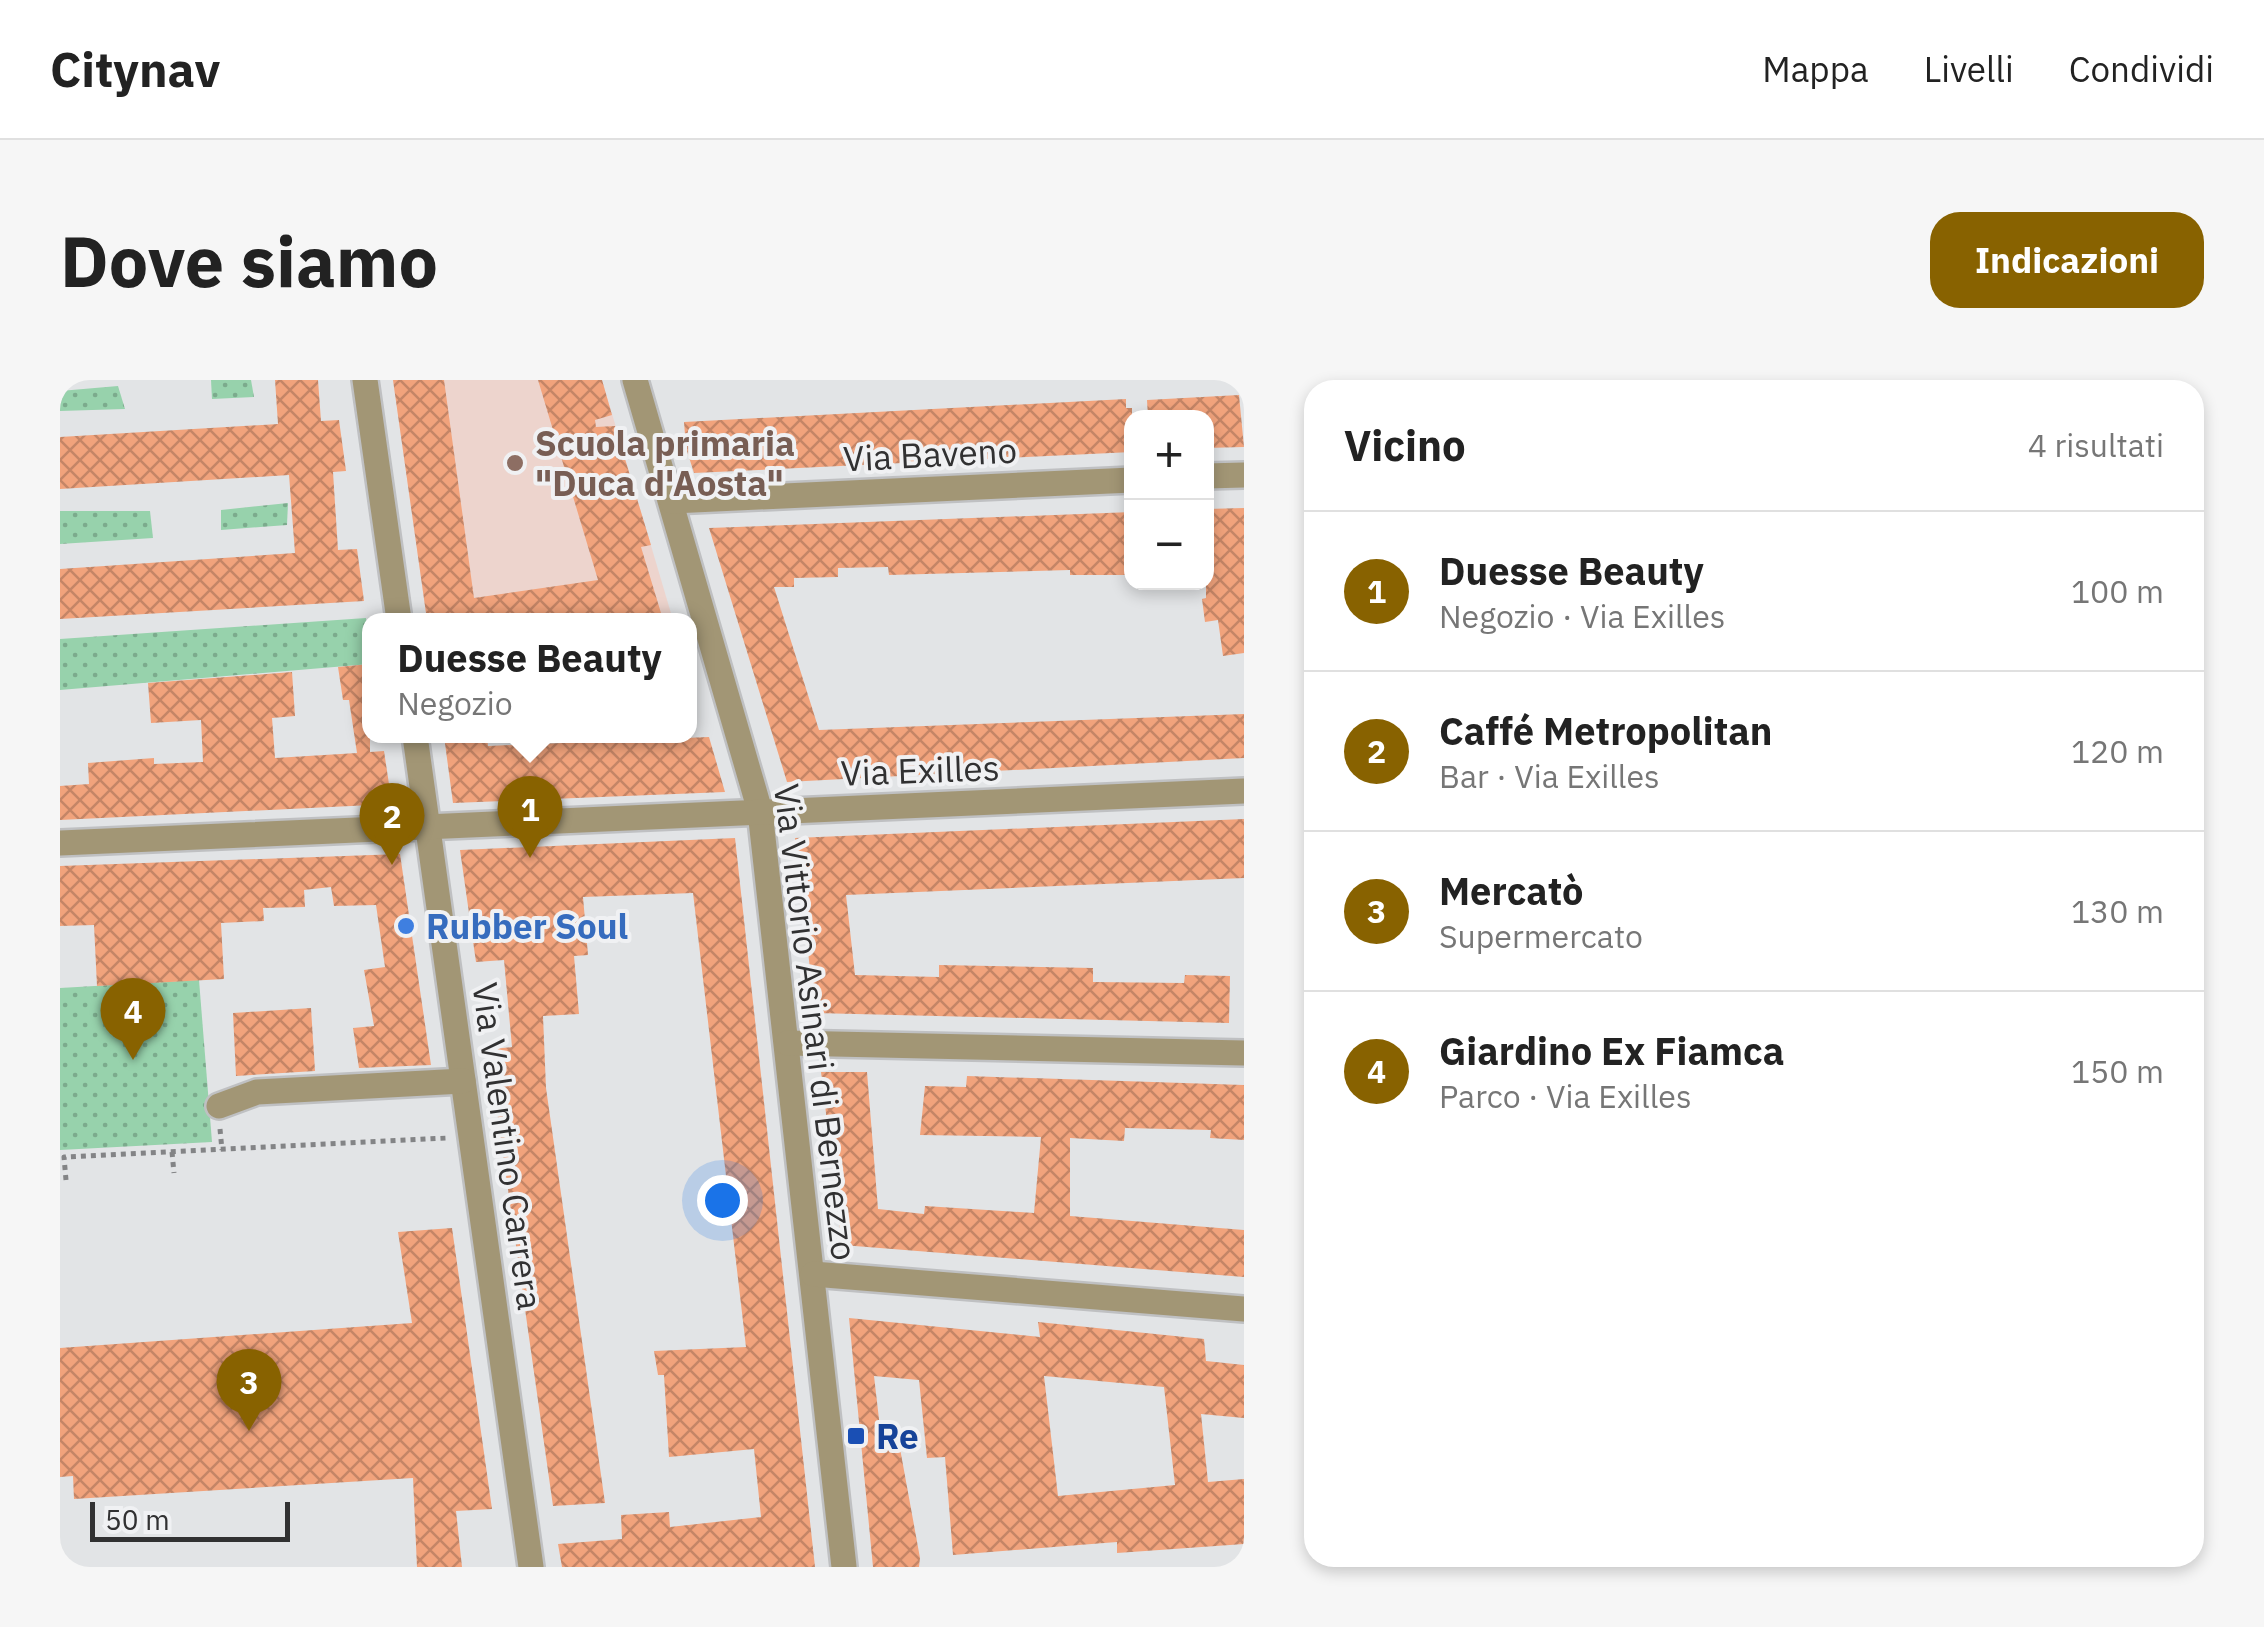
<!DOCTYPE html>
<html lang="it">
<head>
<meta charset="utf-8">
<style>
  :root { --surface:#fff; --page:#f6f6f6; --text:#222; --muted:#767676; --line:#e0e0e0; --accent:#886200 }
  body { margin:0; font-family:"IBM Plex Sans",sans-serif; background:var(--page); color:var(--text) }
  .controls { position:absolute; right:30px; top:30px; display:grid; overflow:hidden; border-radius:20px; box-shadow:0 5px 15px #0003 }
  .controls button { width:90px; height:90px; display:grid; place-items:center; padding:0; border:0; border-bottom:2px solid var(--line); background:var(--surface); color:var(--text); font:50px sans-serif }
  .scale { position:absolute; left:30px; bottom:25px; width:200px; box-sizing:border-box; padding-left:10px; border:5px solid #313132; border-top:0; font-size:28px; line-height:35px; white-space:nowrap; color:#313132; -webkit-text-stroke:8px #f0f1f3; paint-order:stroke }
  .you { position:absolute; left:662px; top:820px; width:35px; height:35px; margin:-25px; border:8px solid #fff; border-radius:50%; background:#1a73e8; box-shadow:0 0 0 15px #1a73e833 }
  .badge { display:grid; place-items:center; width:65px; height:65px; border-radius:50%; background:var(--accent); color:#fff; font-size:32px; font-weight:700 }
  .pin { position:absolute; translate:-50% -82px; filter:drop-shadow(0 2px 5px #0008) }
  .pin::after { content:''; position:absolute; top:52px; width:35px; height:30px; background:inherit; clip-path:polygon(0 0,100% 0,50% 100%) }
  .popup { position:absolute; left:302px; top:233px; width:335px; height:130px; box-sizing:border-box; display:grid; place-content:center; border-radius:20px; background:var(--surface); filter:drop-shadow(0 2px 8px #0005); font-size:32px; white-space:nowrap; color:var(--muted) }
  .popup b { font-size:38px; color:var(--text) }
  .popup::after { content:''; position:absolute; left:50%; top:100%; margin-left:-20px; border:20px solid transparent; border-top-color:var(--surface) }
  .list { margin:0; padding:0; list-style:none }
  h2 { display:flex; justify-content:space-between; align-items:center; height:130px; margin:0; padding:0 40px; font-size:42px }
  h2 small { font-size:32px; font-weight:400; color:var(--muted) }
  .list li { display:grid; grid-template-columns:65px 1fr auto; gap:30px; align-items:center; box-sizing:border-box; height:160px; padding:0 40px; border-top:2px solid var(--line) }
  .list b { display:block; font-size:38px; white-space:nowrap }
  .list p { margin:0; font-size:32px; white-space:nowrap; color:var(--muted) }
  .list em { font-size:32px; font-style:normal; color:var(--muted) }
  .map { position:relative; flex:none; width:1184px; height:1187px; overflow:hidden; border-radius:30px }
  header { display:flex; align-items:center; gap:60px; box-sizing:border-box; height:140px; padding:0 50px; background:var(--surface); border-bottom:2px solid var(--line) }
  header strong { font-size:48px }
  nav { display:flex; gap:55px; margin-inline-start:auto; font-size:35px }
  .intro { display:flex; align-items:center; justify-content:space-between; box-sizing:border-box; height:240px; padding:0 60px }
  h1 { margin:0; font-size:70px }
  .button { padding:25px 45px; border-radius:30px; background:var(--accent); color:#fff; font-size:35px; font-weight:700 }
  main { display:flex; gap:60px; padding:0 60px }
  aside { flex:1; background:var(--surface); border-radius:30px; box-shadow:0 5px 15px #0003 }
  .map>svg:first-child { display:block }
</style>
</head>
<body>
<header>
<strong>Citynav</strong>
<nav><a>Mappa</a><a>Livelli</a><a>Condividi</a></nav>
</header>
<div class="intro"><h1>Dove siamo</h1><a class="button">Indicazioni</a></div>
<main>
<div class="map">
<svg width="1184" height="1187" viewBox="0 0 1184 1187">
  <defs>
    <pattern id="green-dots" width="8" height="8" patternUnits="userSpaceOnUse" patternTransform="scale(2.5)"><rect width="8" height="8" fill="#97d2ac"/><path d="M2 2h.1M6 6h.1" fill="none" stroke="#7cab8d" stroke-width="1.8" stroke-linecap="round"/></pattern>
    <pattern id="building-cross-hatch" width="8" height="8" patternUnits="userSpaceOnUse" patternTransform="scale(2.5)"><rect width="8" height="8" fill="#f1a37c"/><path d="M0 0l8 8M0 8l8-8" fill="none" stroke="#c48566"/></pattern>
  </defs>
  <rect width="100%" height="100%" fill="#e2e4e6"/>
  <polygon fill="#edd4cd" points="333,0 542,0 613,240 367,240"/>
  <g fill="url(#green-dots)">
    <polygon points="151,0 191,0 194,17 152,19"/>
    <polygon points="58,6 65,29 0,31 0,11"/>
    <polygon points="228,123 227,145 161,150 161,130"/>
    <polygon points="0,131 90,131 93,158 0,164"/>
    <polygon points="306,238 310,284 0,310 0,259"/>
    <polygon points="139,600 152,762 0,770 0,608"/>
  </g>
  <g fill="url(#building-cross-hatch)" fill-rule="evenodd">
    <polygon points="215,0 258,0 261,41 279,40 286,91 273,92 278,170 297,169 304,221 0,239 0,189 235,173 229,95 0,109 0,57 218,44"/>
    <polygon points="333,0 384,0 414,218 538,200 478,0 542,0 552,35 535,40 536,47 555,46 591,165 581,167 601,233 554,240 367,240"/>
    <polygon points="1179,15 1184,67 1146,68 1146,38 1088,38 1087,20"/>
    <polygon points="1066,19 1066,28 1072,28 1072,72 634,93 626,68 624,42"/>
    <polygon points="1184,128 1184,273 1163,276 1158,240 1145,242 1142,219 1146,218 1146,129"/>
    <polygon points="1072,132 1072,195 1010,195 1010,190 829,195 828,187 778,188 778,197 734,198 734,207 714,207 759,350 1184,334 1184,378 727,402 649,148"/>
    <polygon points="310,284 310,372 324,371 332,424 0,440 0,406 29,404 28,383 94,378 94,384 143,382 141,340 91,343 88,303 232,292 235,336 212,338 215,378 297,373 289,320 283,320 278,287"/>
    <polygon points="384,356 427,356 428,366 649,357 665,412 393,423"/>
    <polygon points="1184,439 1184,498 786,515 795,595 879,597 879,585 1033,588 1033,602 1124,603 1125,595 1170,596 1169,643 755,633 735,458"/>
    <polygon points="675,458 755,1187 502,1187 498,1164 562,1159 561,1135 609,1132 610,1147 701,1137 694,1069 609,1077 604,995 598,995 594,971 686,967 633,513 523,517 528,575 514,576 519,634 483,636 486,708 545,1123 493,1126 434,711 433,669 452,667 444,580 416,582 400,470"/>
    <polygon points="340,474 371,685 299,688 293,648 314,646 304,590 325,587 316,525 274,526 271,507 244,510 245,527 203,528 204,541 161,543 164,599 37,606 34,545 0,546 0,486"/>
    <polygon points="251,628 255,691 176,696 173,633"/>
    <polygon points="761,692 807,692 818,829 864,834 865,826 974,833 981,757 860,755 865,706 906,707 907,696 1184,705 1184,760 1150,758 1151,750 1065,748 1064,761 1010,758 1010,836 1184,850 1184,897 782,865"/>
    <polygon points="392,848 432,1129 396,1131 402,1187 357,1187 353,1098 14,1119 13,1096 0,1097 0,968 352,943 338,852"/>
    <path d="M789,938L980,957L978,942L1144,959L1146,981L1184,985V1038L1141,1034L1148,1102L1184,1099V1164L1057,1173V1162L893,1175L885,1077L867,1078L859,1000L814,996L822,1065L839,1063L860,1178L859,1187H813ZM984,996L1104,1007L1115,1105L998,1116Z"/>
  </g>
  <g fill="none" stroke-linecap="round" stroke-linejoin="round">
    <defs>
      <g id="minor">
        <polyline points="305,0 339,240"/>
        <polyline points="575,0 700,431 784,1187"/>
        <polyline points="1146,96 1184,95"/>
        <polyline points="612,121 1072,100"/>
        <polyline points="355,356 471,1187"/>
        <polyline points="0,463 1184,411"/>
        <polyline points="728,663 1184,673"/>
        <polyline points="159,726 197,712 403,701"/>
        <polyline points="753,894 1184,929"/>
      </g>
    </defs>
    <use href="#minor" stroke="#bfc0c2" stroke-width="30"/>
    <g stroke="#838486" stroke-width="5" stroke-dasharray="5 5" stroke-linecap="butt">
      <polyline points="160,749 162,770"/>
      <polyline points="112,772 114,793"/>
      <polyline points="6,800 4,777 388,758"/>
    </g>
    <use href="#minor" stroke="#a29675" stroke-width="25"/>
  </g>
  <circle fill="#8d6e63" stroke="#f0f1f3" stroke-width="4" cx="455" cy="83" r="10"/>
  <circle fill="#3f7fe0" stroke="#f0f1f3" stroke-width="4" cx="346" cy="546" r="10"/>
  <rect fill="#1a4fb4" stroke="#f0f1f3" stroke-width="4" x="786" y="1046" width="20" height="20" rx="5"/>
  <g text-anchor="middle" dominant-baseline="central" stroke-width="8" stroke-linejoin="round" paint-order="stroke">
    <g font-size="35" font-weight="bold" fill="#785e54" stroke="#f0f1f3" text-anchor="start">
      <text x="475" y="63">Scuola primaria<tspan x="475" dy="40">"Duca d'Aosta"</tspan></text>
    </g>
    <g font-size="35" fill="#313132" stroke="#f0f1f3">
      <text transform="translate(870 74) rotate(-3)">Via Baveno</text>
      <text transform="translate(860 390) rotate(-2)">Via Exilles</text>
      <text transform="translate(756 642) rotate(83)">Via Vittorio Asinari di Bernezzo</text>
      <text transform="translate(448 766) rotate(82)">Via Valentino Carrera</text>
    </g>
    <g font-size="35" font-weight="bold" fill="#366cbe" stroke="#f0f1f3" text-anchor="start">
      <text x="366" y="546">Rubber Soul</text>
    </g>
    <g font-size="35" font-weight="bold" fill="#164399" stroke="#f0f1f3" text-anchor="start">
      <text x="816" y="1056">Re</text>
    </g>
  </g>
</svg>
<div class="controls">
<button>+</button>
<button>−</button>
</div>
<div class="scale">50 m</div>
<div class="you"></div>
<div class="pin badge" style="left:470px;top:478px">1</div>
<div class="popup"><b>Duesse Beauty</b>Negozio</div>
<div class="pin badge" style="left:332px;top:485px">2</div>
<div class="pin badge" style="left:189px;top:1051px">3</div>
<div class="pin badge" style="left:73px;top:680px">4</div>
</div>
<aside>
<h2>Vicino<small>4 risultati</small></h2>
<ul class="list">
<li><span class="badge">1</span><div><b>Duesse Beauty</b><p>Negozio · Via Exilles</p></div><em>100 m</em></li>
<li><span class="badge">2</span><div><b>Caffé Metropolitan</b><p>Bar · Via Exilles</p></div><em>120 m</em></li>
<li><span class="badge">3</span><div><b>Mercatò</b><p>Supermercato</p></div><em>130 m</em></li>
<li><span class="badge">4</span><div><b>Giardino Ex Fiamca</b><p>Parco · Via Exilles</p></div><em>150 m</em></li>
</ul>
</aside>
</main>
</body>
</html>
